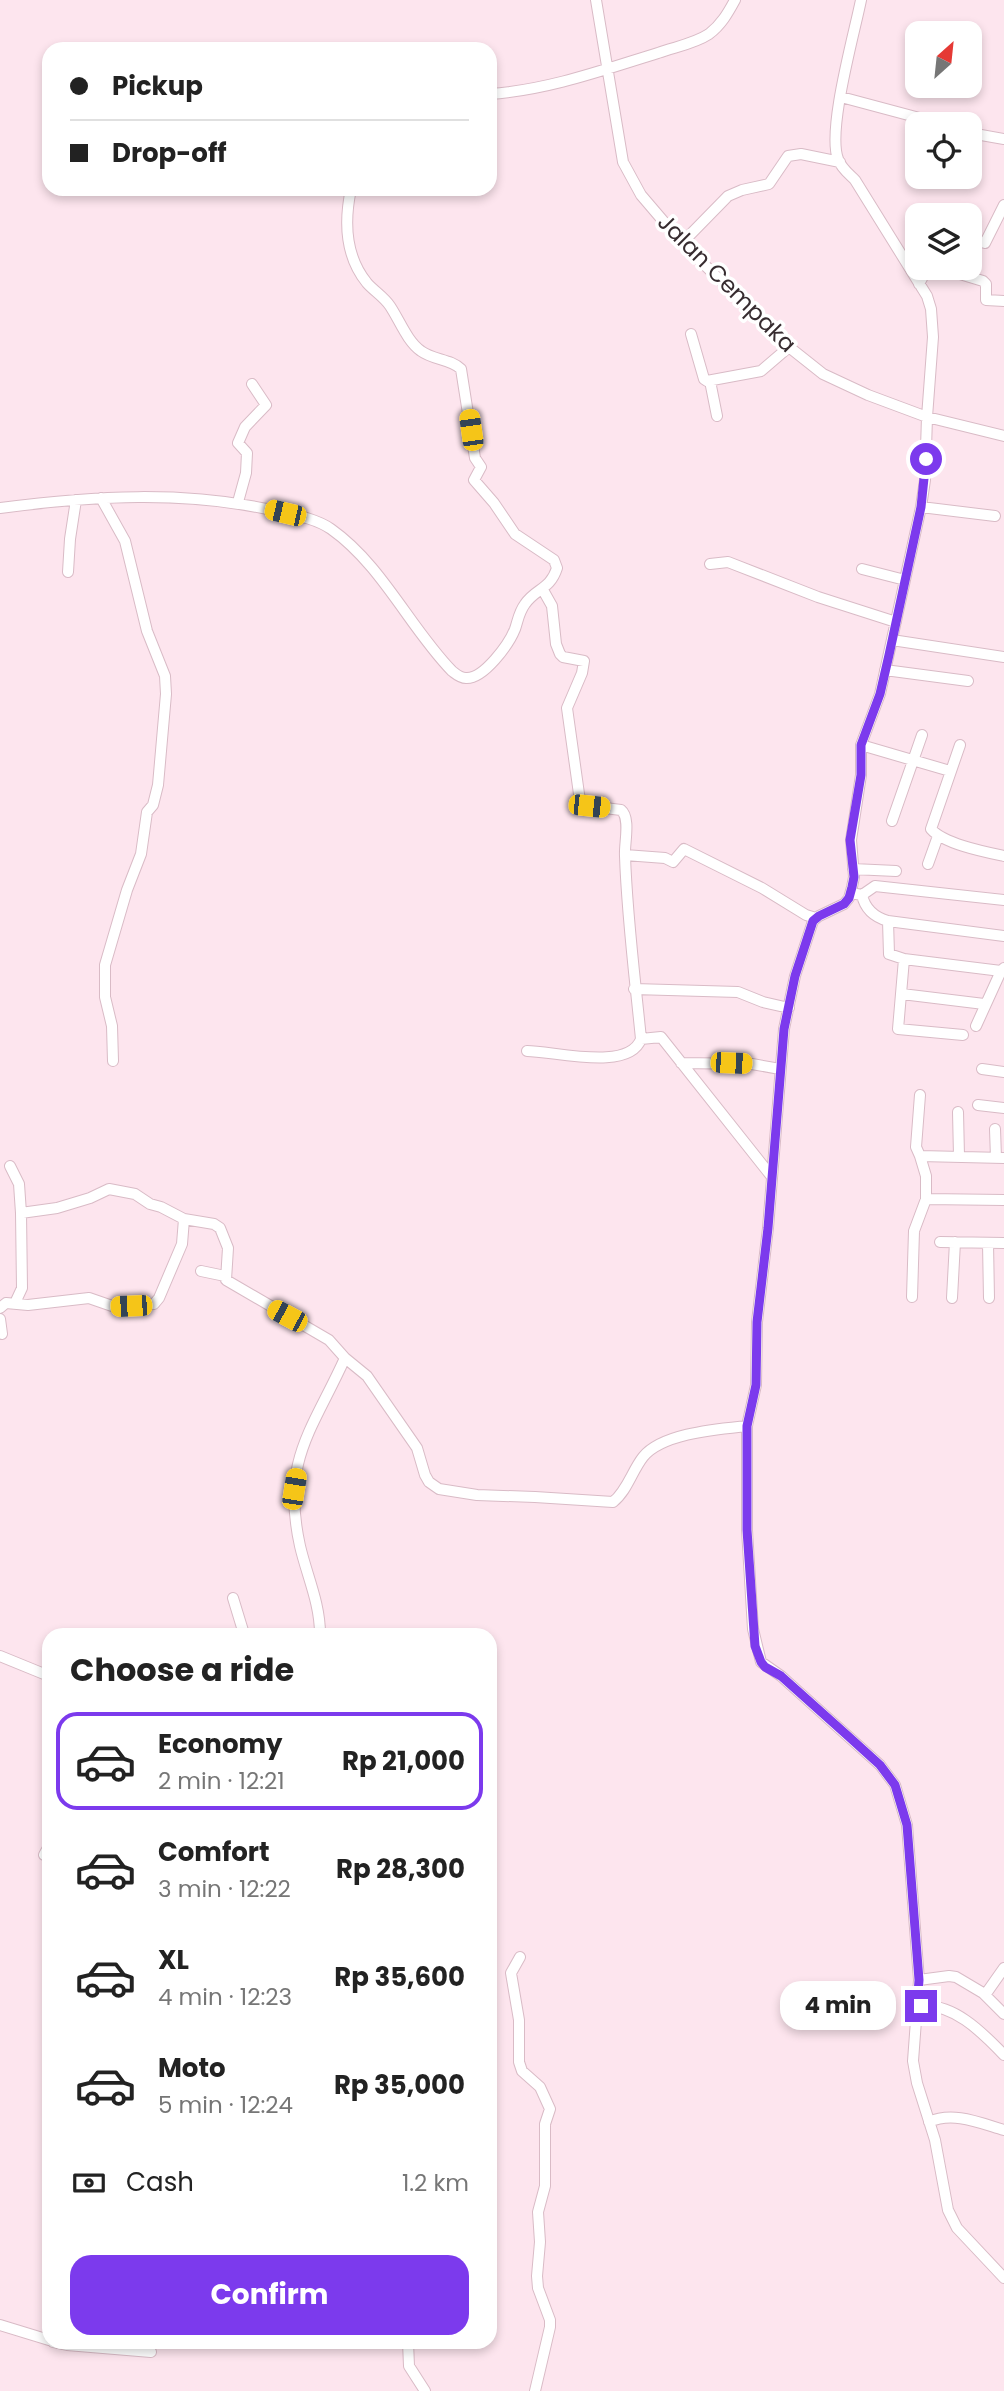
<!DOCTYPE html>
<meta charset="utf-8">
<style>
:root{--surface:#fff;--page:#f6f6f6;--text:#222;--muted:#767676;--line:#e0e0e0;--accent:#7c3aed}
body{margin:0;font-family:Poppins,sans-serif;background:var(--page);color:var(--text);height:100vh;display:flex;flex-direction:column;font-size:26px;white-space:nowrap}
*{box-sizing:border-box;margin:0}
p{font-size:23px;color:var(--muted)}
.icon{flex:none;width:38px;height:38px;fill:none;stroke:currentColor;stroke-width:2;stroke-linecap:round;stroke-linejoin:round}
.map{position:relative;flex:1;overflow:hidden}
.details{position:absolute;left:42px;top:1628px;width:455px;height:721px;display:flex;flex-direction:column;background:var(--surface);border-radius:21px;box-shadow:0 4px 10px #0003}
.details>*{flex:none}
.guide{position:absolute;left:42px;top:42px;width:455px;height:154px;border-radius:21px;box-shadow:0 4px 10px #0003;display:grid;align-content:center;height:154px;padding:0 28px;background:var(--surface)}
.needle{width:46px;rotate:27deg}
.controls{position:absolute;left:905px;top:21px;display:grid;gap:14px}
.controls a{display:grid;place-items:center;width:77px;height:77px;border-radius:14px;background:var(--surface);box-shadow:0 4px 10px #0003;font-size:35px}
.end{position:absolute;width:32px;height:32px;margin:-16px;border:9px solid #7c3aed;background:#fff;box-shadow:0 0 0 4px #fff}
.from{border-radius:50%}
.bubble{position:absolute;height:49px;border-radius:21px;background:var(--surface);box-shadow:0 4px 10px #0003;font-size:23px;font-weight:700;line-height:49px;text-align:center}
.car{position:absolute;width:21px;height:42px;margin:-21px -10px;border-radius:9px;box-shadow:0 0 5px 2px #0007;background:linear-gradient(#f5c518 24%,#345 0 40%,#f5c518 0 76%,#345 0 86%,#f5c518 0)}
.guide b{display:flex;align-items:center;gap:24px;height:66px;font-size:26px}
.guide b+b{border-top:2px solid var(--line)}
.guide i{width:18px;height:18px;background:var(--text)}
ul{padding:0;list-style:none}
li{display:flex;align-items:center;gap:21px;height:98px;margin:0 14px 10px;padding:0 14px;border:4px solid transparent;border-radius:21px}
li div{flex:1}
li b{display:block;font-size:26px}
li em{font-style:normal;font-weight:700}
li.active{border-color:var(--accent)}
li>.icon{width:63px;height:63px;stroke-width:1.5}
h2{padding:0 28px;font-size:32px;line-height:84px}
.pay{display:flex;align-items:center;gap:18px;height:77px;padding:0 28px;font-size:26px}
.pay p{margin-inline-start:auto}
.cta{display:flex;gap:14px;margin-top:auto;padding:14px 28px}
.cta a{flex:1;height:80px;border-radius:21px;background:var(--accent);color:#fff;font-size:28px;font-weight:700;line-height:80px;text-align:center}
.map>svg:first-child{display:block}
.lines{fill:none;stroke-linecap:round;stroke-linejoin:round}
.minor-casing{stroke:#d9bbc6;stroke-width:12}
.minor{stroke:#fff;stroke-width:10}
.route{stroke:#7c3aed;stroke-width:9}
.labels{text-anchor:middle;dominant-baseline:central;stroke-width:7;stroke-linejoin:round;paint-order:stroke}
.street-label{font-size:23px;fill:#372c30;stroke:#fff}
</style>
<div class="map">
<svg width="1004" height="2391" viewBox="0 0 1004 2391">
<rect width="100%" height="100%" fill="#fde5ee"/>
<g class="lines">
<defs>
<path id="minor" d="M596,0L623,162L641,195L682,243L789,347L823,374L868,395L927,417L1004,436
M861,0C854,35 827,130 838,159C841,168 849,174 855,180L927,296L931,309L933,337L927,417L925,480L921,507L880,694L861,745V775L851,840L854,877L852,887L849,898L844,904L819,916L813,921L795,976L784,1029L768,1228L757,1322L756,1385L747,1426V1530L753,1629L761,1662L781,1676L880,1765L895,1785L907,1825L919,1980L913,2061L917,2083L935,2140L948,2210L957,2228L1004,2278
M490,94C548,90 603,70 658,53C674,47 694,44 709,34C721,25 728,13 735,0
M841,97L942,124
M970,133L1004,139
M970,239L985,243L1004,205
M682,243L728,196L742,190L769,184L788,156L801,154L840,162
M940,268L983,281L986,284V300L1004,301
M919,284L926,271L931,268
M691,334L704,379L707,381L761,371L789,347
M710,381L717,416
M101,498L125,541L147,631L165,676L166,694L158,785L153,805L147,812L141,854L127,890L105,965V997L112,1026L113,1061
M238,502L246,473L247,453L238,443L245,427L266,405L252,384
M921,507L995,516
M0,508C92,496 184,490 276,511C294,515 315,518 331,529C382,565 410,628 452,671C456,674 460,678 466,678C484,679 509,644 515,629C518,620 519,612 525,604C536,588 550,590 557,568L554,560L515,534L494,503L474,480L481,467L475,458L461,369C451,359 433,360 421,351C407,341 400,321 390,306C384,297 374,291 367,283C345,256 344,222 351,189
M710,564L728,562L818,597L896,622
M862,569L905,580
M68,572L70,539L76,500
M543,590L552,606L556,644L560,654L563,657L584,661L582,673L567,708L580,801L589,806L621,810C631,818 624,844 625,856C627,917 635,978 641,1039L661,1037L772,1177
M892,640L1004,657
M885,670L968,681
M861,745L950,771
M960,745L931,829C944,844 985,852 1004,856
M892,821L922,735
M625,855L665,858L673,862L684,849L762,888L806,915L816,918
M928,864L938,836
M853,869L896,871
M851,893L862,895L875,886L1004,900
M862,895C865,909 874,917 888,921L1004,936
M888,921L889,954L904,959L1001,971L1004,968
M904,959L898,1029L963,1035
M634,989L738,992L763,1002L789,1008
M902,994L984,1004
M976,1026L1001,971
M527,1051C554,1051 629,1072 641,1039
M681,1063L752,1064L780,1069
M982,1069L1004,1072
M920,1095L916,1147L920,1156L1004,1158
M978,1105L1004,1108
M958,1112L959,1156
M995,1129L996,1158
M10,1166L19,1184L21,1213L22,1288L15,1303
M926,1199L1004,1200
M21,1213L57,1208L90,1198L109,1189L135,1194L150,1204L161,1207L184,1219L214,1224L220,1228L228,1248L226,1280L329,1340L345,1358L367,1376L417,1448L425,1475L429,1482L439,1489L477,1495L535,1497L613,1502C627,1491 632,1471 643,1457C662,1433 719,1429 747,1426
M940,1242L1004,1243
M988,1243L989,1298
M201,1271L225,1276
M912,1297L914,1231L926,1199V1176L920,1156
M952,1298L955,1242
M0,1308L6,1303L28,1305L89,1298L115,1307L154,1304L159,1298L182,1244L184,1219
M0,1319L2,1334
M233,1598L244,1634
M320,1634C320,1603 307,1576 300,1546C281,1460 312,1431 345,1358
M0,1656L49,1676
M44,1855L49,1846
M520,1957L511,1973L519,2020V2062L522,2071L540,2087L550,2109L545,2124V2186L538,2212L540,2242L537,2276L538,2288L550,2320V2327L535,2391
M919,1980L949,1976L956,1977L983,1993L1004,2014
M985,1995L1004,1968
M917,2007C951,2000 983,2033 1004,2055
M929,2122C953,2111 980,2123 1004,2130
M0,2325L49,2340
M53,2342L67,2345L151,2352
M408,2342L409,2366L425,2391"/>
</defs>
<!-- minor casing -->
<use href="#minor" class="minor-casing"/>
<!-- minor -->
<use href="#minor" class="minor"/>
</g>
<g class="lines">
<!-- route -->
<path class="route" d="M921,2006L917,2007L919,1980L907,1825L895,1785L880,1765L848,1736L781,1676L765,1667L761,1662L755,1646L747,1530V1426L756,1385L757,1322L768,1228L784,1029L795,976L813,921L819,916L844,904L849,898L852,887L854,877L850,840L861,775V745L880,694L889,655L921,507L926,459"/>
</g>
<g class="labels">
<!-- street labels -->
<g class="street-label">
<text transform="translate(727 283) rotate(45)">Jalan Cempaka</text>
</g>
</g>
</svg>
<div class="controls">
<a><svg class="needle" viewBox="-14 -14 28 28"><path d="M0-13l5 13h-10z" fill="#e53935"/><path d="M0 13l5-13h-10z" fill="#767676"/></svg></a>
<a><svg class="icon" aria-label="locate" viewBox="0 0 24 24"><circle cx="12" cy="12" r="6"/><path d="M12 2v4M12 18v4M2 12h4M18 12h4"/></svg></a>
<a><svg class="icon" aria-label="layers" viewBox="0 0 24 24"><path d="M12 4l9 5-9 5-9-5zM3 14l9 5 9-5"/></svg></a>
</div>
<i class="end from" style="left:926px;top:459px"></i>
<i class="end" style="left:921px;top:2006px"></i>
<div class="bubble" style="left:780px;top:1981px;width:116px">4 min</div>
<i class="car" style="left:471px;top:430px;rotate:352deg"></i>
<i class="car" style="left:285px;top:513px;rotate:283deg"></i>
<i class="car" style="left:589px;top:806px;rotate:96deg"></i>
<i class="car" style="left:731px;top:1063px;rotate:92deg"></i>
<i class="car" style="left:131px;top:1306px;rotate:268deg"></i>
<i class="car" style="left:287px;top:1316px;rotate:298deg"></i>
<i class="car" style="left:294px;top:1489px;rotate:9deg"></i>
<div class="guide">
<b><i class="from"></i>Pickup</b>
<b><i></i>Drop-off</b>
</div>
<section class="details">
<h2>Choose a ride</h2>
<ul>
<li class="active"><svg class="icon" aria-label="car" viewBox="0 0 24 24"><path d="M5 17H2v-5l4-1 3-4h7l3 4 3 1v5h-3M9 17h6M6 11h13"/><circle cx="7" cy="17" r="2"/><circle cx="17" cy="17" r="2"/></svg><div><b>Economy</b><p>2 min · 12:21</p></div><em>Rp 21,000</em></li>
<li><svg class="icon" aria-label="car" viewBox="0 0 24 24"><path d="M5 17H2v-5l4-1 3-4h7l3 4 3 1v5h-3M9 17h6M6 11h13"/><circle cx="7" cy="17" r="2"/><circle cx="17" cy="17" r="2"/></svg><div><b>Comfort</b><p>3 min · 12:22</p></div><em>Rp 28,300</em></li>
<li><svg class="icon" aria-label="car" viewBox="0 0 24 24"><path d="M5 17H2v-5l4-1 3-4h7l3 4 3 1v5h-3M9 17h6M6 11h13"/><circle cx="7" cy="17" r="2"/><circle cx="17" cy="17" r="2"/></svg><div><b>XL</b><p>4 min · 12:23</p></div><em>Rp 35,600</em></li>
<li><svg class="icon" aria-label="car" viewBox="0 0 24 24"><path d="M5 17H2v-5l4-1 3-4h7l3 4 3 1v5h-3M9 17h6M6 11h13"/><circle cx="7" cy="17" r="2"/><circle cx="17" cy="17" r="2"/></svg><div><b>Moto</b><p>5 min · 12:24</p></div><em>Rp 35,000</em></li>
</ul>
<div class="pay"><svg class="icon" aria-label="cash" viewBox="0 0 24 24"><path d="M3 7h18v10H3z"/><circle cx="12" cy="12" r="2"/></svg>Cash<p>1.2 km</p></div>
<div class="cta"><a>Confirm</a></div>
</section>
</div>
